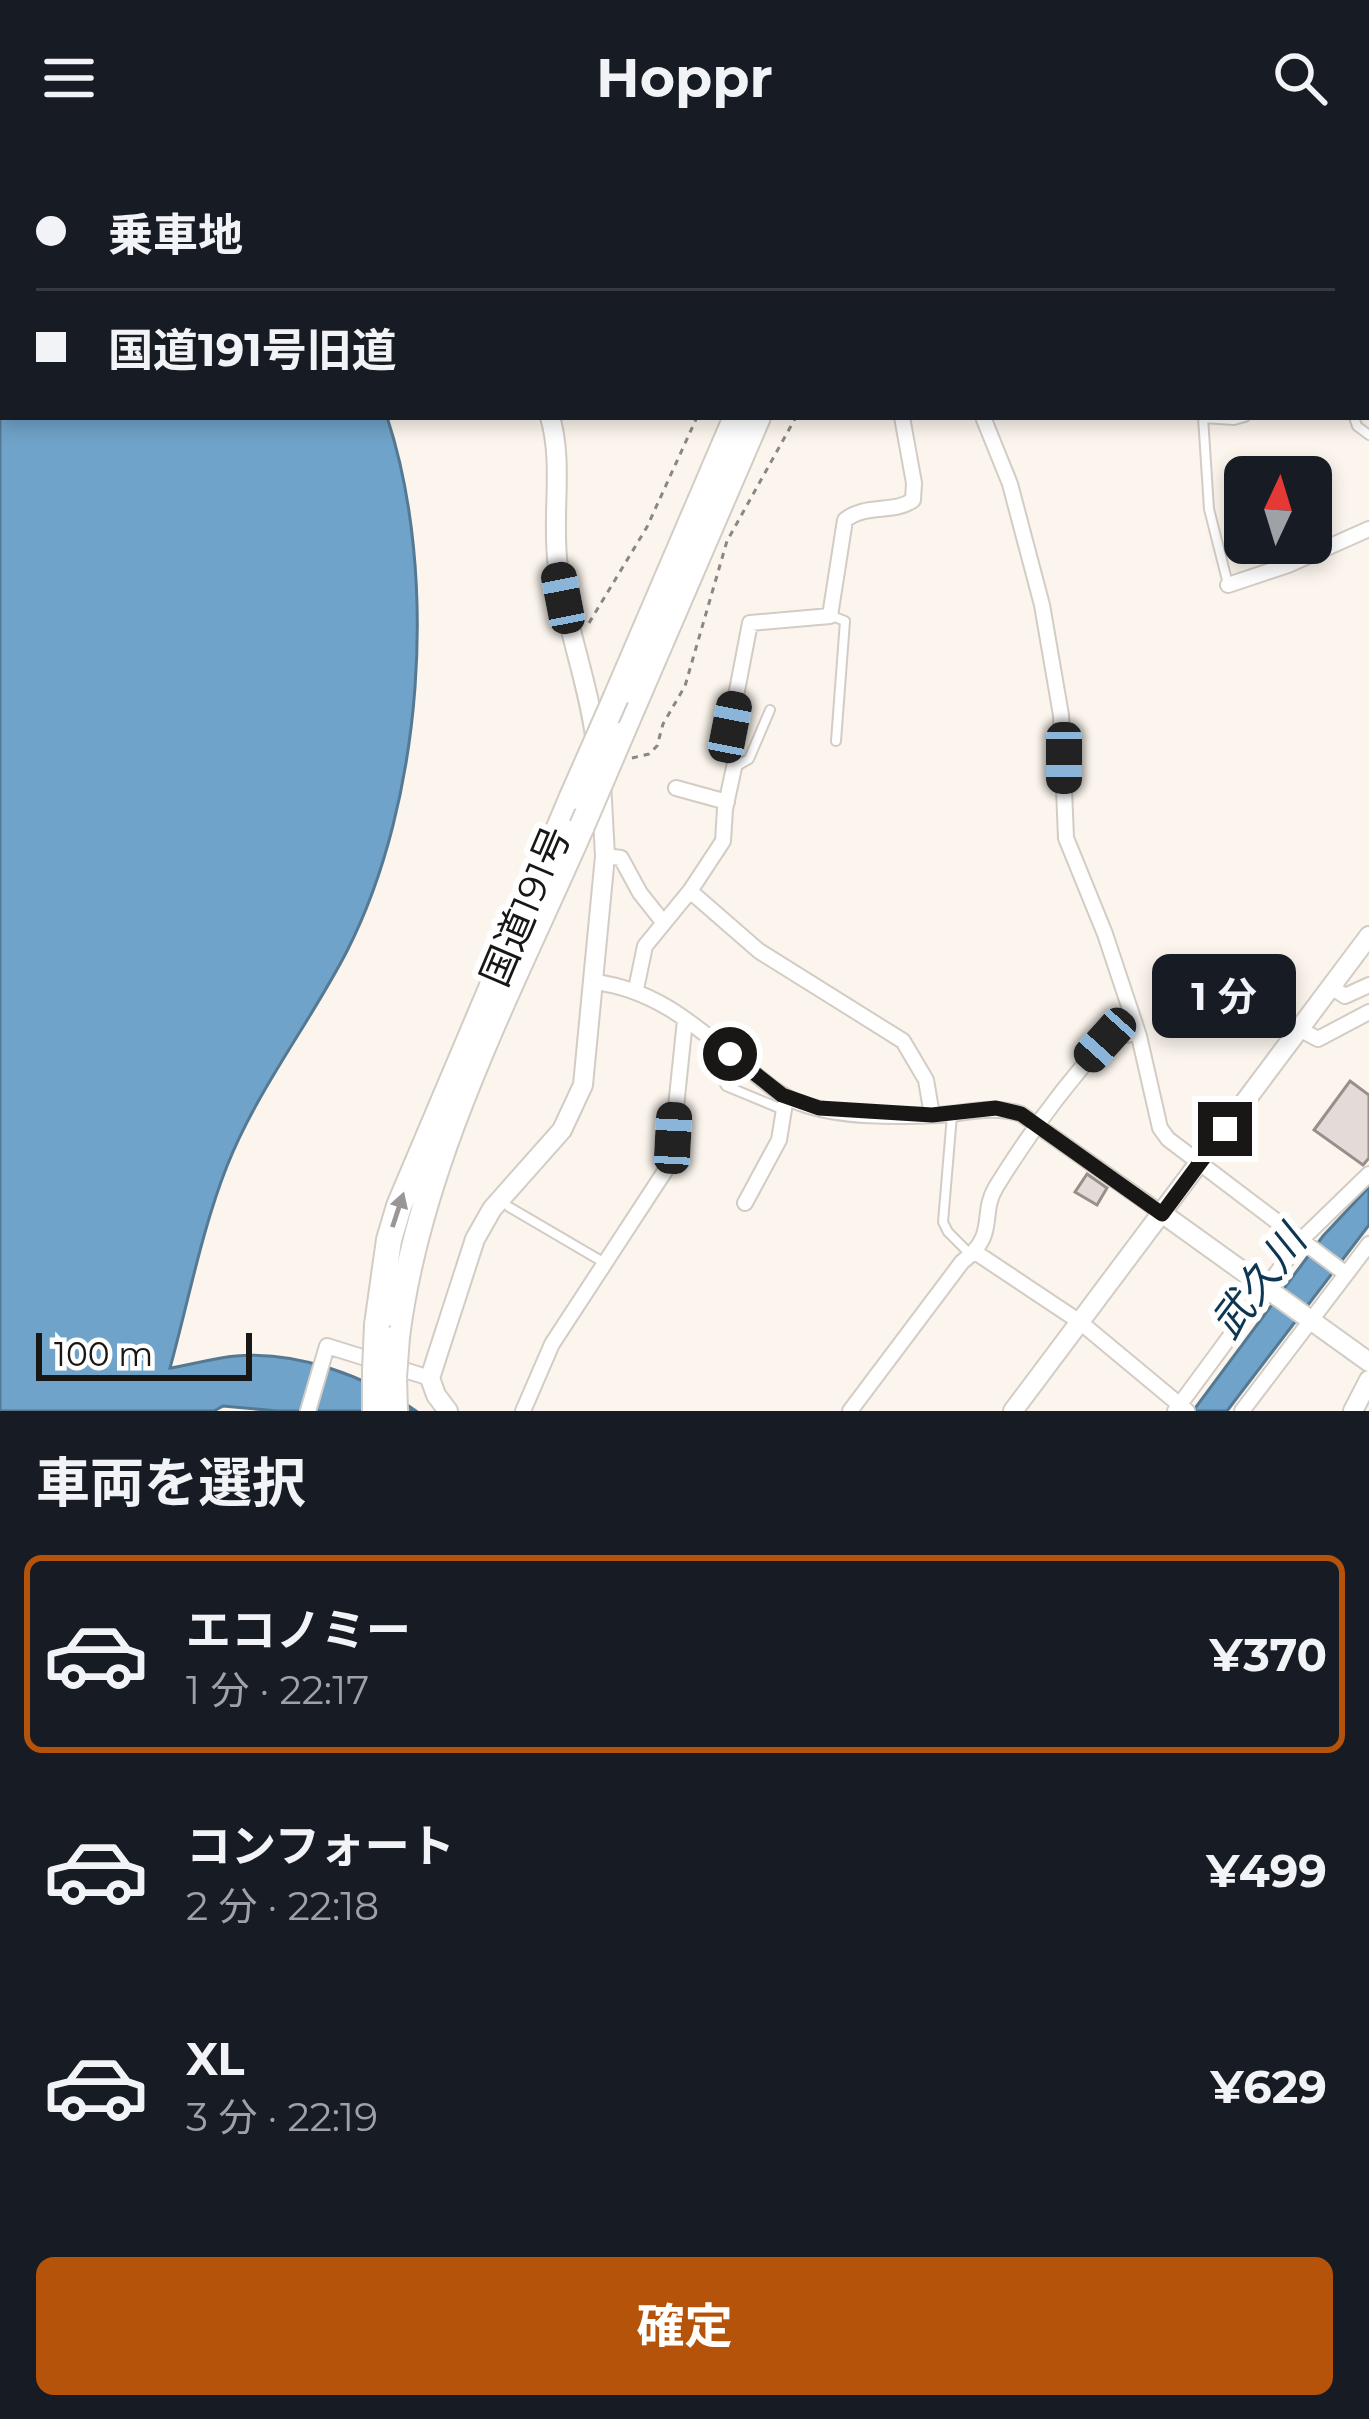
<!DOCTYPE html>
<html lang="ja">
<meta charset="utf-8">
<style>
:root{--surface:#171b24;--page:#20242c;--text:#f1f3f6;--muted:#9ea1a6;--line:#363941;--accent:#b45309}
body{margin:0;font-family:Montserrat,"Noto Sans JP",sans-serif;background:var(--page);color:var(--text);height:100vh;display:flex;flex-direction:column;font-size:45px;white-space:nowrap}
*{box-sizing:border-box;margin:0}
p{font-size:39px;color:var(--muted)}
.icon{flex:none;width:66px;height:66px;fill:none;stroke:currentColor;stroke-width:2;stroke-linecap:round;stroke-linejoin:round}
.map{position:relative;height:1255px;overflow:hidden}
.details{display:flex;flex-direction:column;background:var(--surface);flex:1}
.details>*{flex:none}
.guide{position:absolute;left:0px;top:0px;width:1371px;height:264px;box-shadow:0 6px 18px #0003;display:grid;align-content:center;height:264px;padding:0 36px;background:var(--surface)}
.needle{width:78px;rotate:4deg}
.fabs{position:absolute;left:1224px;top:300px;display:grid;gap:24px}
.fabs a{display:grid;place-items:center;width:108px;height:108px;border-radius:18px;background:var(--surface);box-shadow:0 6px 18px #0003;font-size:60px}
.scale{position:absolute;left:36px;bottom:30px;width:216px;box-sizing:border-box;padding-left:12px;border:6px solid #191715;border-top:0;font-size:33px;line-height:42px;white-space:nowrap;color:#191715;-webkit-text-stroke:9px #fff;paint-order:stroke}
.end{position:absolute;width:54px;height:54px;margin:-27px;border:15px solid #191715;background:#fff;box-shadow:0 0 0 6px #fff}
.from{border-radius:50%}
.bubble{position:absolute;height:84px;border-radius:18px;background:var(--surface);box-shadow:0 6px 18px #0003;font-size:39px;font-weight:700;line-height:84px;text-align:center}
.car{position:absolute;width:36px;height:72px;margin:-36px -18px;border-radius:15px;box-shadow:0 0 9px 3px #0007;background:linear-gradient(#222 24%,#8ab4d8 0 40%,#222 0 76%,#8ab4d8 0 86%,#222 0)}
.guide b{display:flex;align-items:center;gap:42px;height:114px;font-size:45px}
.guide b+b{border-top:3px solid var(--line)}
.guide i{width:30px;height:30px;background:var(--text)}
ul{padding:0;list-style:none}
li{display:flex;align-items:center;gap:36px;height:198px;margin:0 24px 18px;padding:0 12px;border:6px solid transparent;border-radius:18px}
li div{flex:1}
li b{display:block;font-size:45px}
li em{font-style:normal;font-weight:700}
li.active{border-color:var(--accent)}
li>.icon{width:108px;height:108px;stroke-width:1.5}
h2{padding:0 36px;font-size:54px;line-height:144px}
.button{display:flex;gap:24px;margin-top:auto;padding:24px 36px}
.button a{flex:1;height:138px;border-radius:18px;background:var(--accent);color:#fff;font-size:48px;font-weight:700;line-height:138px;text-align:center}
header{display:flex;justify-content:space-between;align-items:center;height:156px;padding:0 36px;background:var(--surface);font-size:54px;font-weight:700}
.map>svg:first-child{display:block}
.water{fill:#70a3c9;stroke:#567993;stroke-width:3}
.building{fill:#e4dad7;stroke:#988f8b;stroke-width:3}
.lines{fill:none;stroke-linecap:round;stroke-linejoin:round}
.service-casing{stroke:#d2ccc5;stroke-width:12}
.minor-casing{stroke:#d2ccc5;stroke-width:18}
.tertiary-casing{stroke:#d2ccc5;stroke-width:22}
.trunk-casing{stroke:#d2ccc5;stroke-width:28}
.path{stroke:#8b8782;stroke-width:3;stroke-dasharray:6 6;stroke-linecap:butt}
.service{stroke:#fff;stroke-width:8}
.minor{stroke:#fff;stroke-width:14}
.tertiary{stroke:#fff;stroke-width:18}
.trunk{stroke:#fff;stroke-width:24}
.trunk-bridge-casing{stroke:#d2ccc5;stroke-width:28;stroke-linecap:butt}
.trunk-bridge{stroke:#fff;stroke-width:24}
.oneway{fill:#989796}
.route{stroke:#191715;stroke-width:15}
.labels{text-anchor:middle;dominant-baseline:central;stroke-width:12;stroke-linejoin:round;paint-order:stroke}
.street-label{font-size:39px;fill:#191715;stroke:#fff}
.water-label{font-size:42px;font-style:italic;fill:#0c3651;stroke:#fff}
</style>
<header><svg class="icon" aria-label="menu" viewBox="0 0 24 24"><path d="M4 6h16M4 12h16M4 18h16"/></svg>Hoppr<svg class="icon" aria-label="search" viewBox="0 0 24 24"><circle cx="10" cy="10" r="6"/><path d="M15 15l6 6"/></svg></header>
<div class="map">
<svg width="1369" height="1255" viewBox="0 0 1369 1255">
<rect width="100%" height="100%" fill="#fbf5ed"/>
<!-- water -->
<path class="water" d="M0,0L283,3H3V261H387C439,419 423,646 347,795C310,867 257,934 227,1010C202,1073 188,1147 170,1212C191,1209 213,1202 236,1200C298,1195 366,1220 416,1255H277L223,1250L214,1255H0Z
M1369,1031V1069L1227,1255H1193L1323,1080Z"/>
<!-- building -->
<path class="building" d="M1350,925L1369,939V1002L1363,1009L1314,974Z
M1087,1018L1107,1032L1097,1049L1075,1036Z"/>
<g class="lines">
<defs>
<path id="service" d="M578,0L629,3
M1203,261L1209,353L1228,428
M1354,261L1357,270L1369,279
M1203,262L1234,264L1245,261
M832,460L845,465L836,585
M735,611L749,603L770,554
M1105,885L1138,880
M729,899L718,913L726,930L784,954
M952,959L943,1066L948,1076L971,1099
M509,1051L603,1106"/>
<path id="minor" d="M1177,0L1179,3
M529,3L530,0
M682,3V0
M945,3V0
M1298,3L1302,0
M1368,42H1369
M1368,128H1369
M983,261L1010,328L1042,449L1061,559L1066,682L1105,778L1139,880L1160,972L1168,983L1346,1118
M1228,429L1288,409L1369,373
M676,632L727,646
M605,700L621,702L640,737L663,766
M690,735L759,795L903,885L926,924L932,959
M595,826C658,834 698,872 746,911C763,924 779,940 800,947C841,962 896,961 939,959C968,957 992,949 1021,958L1163,1058
M1331,831L1345,840L1369,829
M636,833L645,790L690,735L723,685L725,653L735,607L730,571L750,467L830,460L845,364C866,347 894,358 913,344L914,327L902,261
M1299,873L1318,883L1369,856
M745,1047L779,984L786,941
M975,1096L1080,1166L1187,1255
M308,1255L327,1190L430,1222
M523,1255L552,1188L665,1015L671,999L685,864
M850,1255L962,1106C999,1078 979,1059 996,1031C1028,979 1064,930 1105,885
M1175,1255L1301,1084L1369,1018
M1242,1255L1369,1088"/>
<path id="tertiary" d="M485,3L486,0
M550,261C564,308 551,362 558,411C566,471 589,528 596,587
M1163,1058L1369,1206
M448,1255L436,1239L430,1222L475,1083L492,1053L562,974L583,929L605,700L601,626
M1013,1255L1369,780
M1353,1255L1369,1224"/>
<path id="trunk" d="M823,3L824,0
M847,3L848,0
M887,3L888,0
M616,541L736,261
M621,579L758,261
M377,1169L389,1084L399,1050L572,641
M397,1181C419,1004 511,833 582,670
M394,1221L395,1255
M375,1255V1214"/>
</defs>
<!-- service casing -->
<use href="#service" class="service-casing"/>
<!-- minor casing -->
<use href="#minor" class="minor-casing"/>
<!-- tertiary casing -->
<use href="#tertiary" class="tertiary-casing"/>
<!-- trunk casing -->
<use href="#trunk" class="trunk-casing"/>
<!-- path -->
<path class="path" d="M789,3L790,0
M915,3L916,0
M589,467L647,371L697,261
M632,602L649,598L657,590L663,568L685,530L727,385L796,261"/>
<!-- service -->
<use href="#service" class="service"/>
<!-- minor -->
<use href="#minor" class="minor"/>
<!-- tertiary -->
<use href="#tertiary" class="tertiary"/>
<!-- trunk -->
<use href="#trunk" class="trunk"/>
<defs>
<path id="trunk-bridge" d="M572,641L616,541
M582,670L621,579
M375,1214L377,1169
M394,1221L397,1181"/>
</defs>
<!-- trunk-bridge casing -->
<use href="#trunk-bridge" class="trunk-bridge-casing"/>
<!-- trunk-bridge -->
<use href="#trunk-bridge" class="trunk-bridge"/>
</g>
<!-- one-way arrows -->
<defs><path id="oneway-solid" d="M-6-.8H1V-3.2L6.5 0L1 3.2V.8H-6Z" transform="scale(3)"/></defs>
<use class="oneway" href="#oneway-solid" transform="translate(398 1054) rotate(-72)"/>
<g class="lines">
<!-- route -->
<path class="route" d="M730,898L782,939L819,952L932,959L996,952L1021,958L1162,1058L1225,973"/>
</g>
<g class="labels">
<!-- street labels -->
<g class="street-label">
<text transform="translate(525 750) rotate(-67)">国道191号</text>
</g>
<!-- water labels -->
<g class="water-label">
<text transform="translate(1258 1126) rotate(-53)">武久川</text>
</g>
</g>
</svg>
<div class="fabs">
<a><svg class="needle" viewBox="-14 -14 28 28"><path d="M0-13l5 13h-10z" fill="#e53935"/><path d="M0 13l5-13h-10z" fill="#9ea1a6"/></svg></a>
</div>
<div class="scale">100 m</div>
<i class="end from" style="left:730px;top:898px"></i>
<i class="end" style="left:1225px;top:973px"></i>
<div class="bubble" style="left:1152px;top:798px;width:144px">1 分</div>
<i class="car" style="left:563px;top:442px;rotate:349deg"></i>
<i class="car" style="left:730px;top:571px;rotate:11deg"></i>
<i class="car" style="left:1064px;top:602px;rotate:180deg"></i>
<i class="car" style="left:1105px;top:884px;rotate:222deg"></i>
<i class="car" style="left:673px;top:982px;rotate:3deg"></i>
<div class="guide">
<b><i class="from"></i>乗車地</b>
<b><i></i>国道191号旧道</b>
</div>
</div>
<section class="details">
<h2>車両を選択</h2>
<ul>
<li class="active"><svg class="icon" aria-label="car" viewBox="0 0 24 24"><path d="M5 17H2v-5l4-1 3-4h7l3 4 3 1v5h-3M9 17h6M6 11h13"/><circle cx="7" cy="17" r="2"/><circle cx="17" cy="17" r="2"/></svg><div><b>エコノミー</b><p>1 分 · 22:17</p></div><em>¥370</em></li>
<li><svg class="icon" aria-label="car" viewBox="0 0 24 24"><path d="M5 17H2v-5l4-1 3-4h7l3 4 3 1v5h-3M9 17h6M6 11h13"/><circle cx="7" cy="17" r="2"/><circle cx="17" cy="17" r="2"/></svg><div><b>コンフォート</b><p>2 分 · 22:18</p></div><em>¥499</em></li>
<li><svg class="icon" aria-label="car" viewBox="0 0 24 24"><path d="M5 17H2v-5l4-1 3-4h7l3 4 3 1v5h-3M9 17h6M6 11h13"/><circle cx="7" cy="17" r="2"/><circle cx="17" cy="17" r="2"/></svg><div><b>XL</b><p>3 分 · 22:19</p></div><em>¥629</em></li>
</ul>
<div class="button"><a>確定</a></div>
</section>
